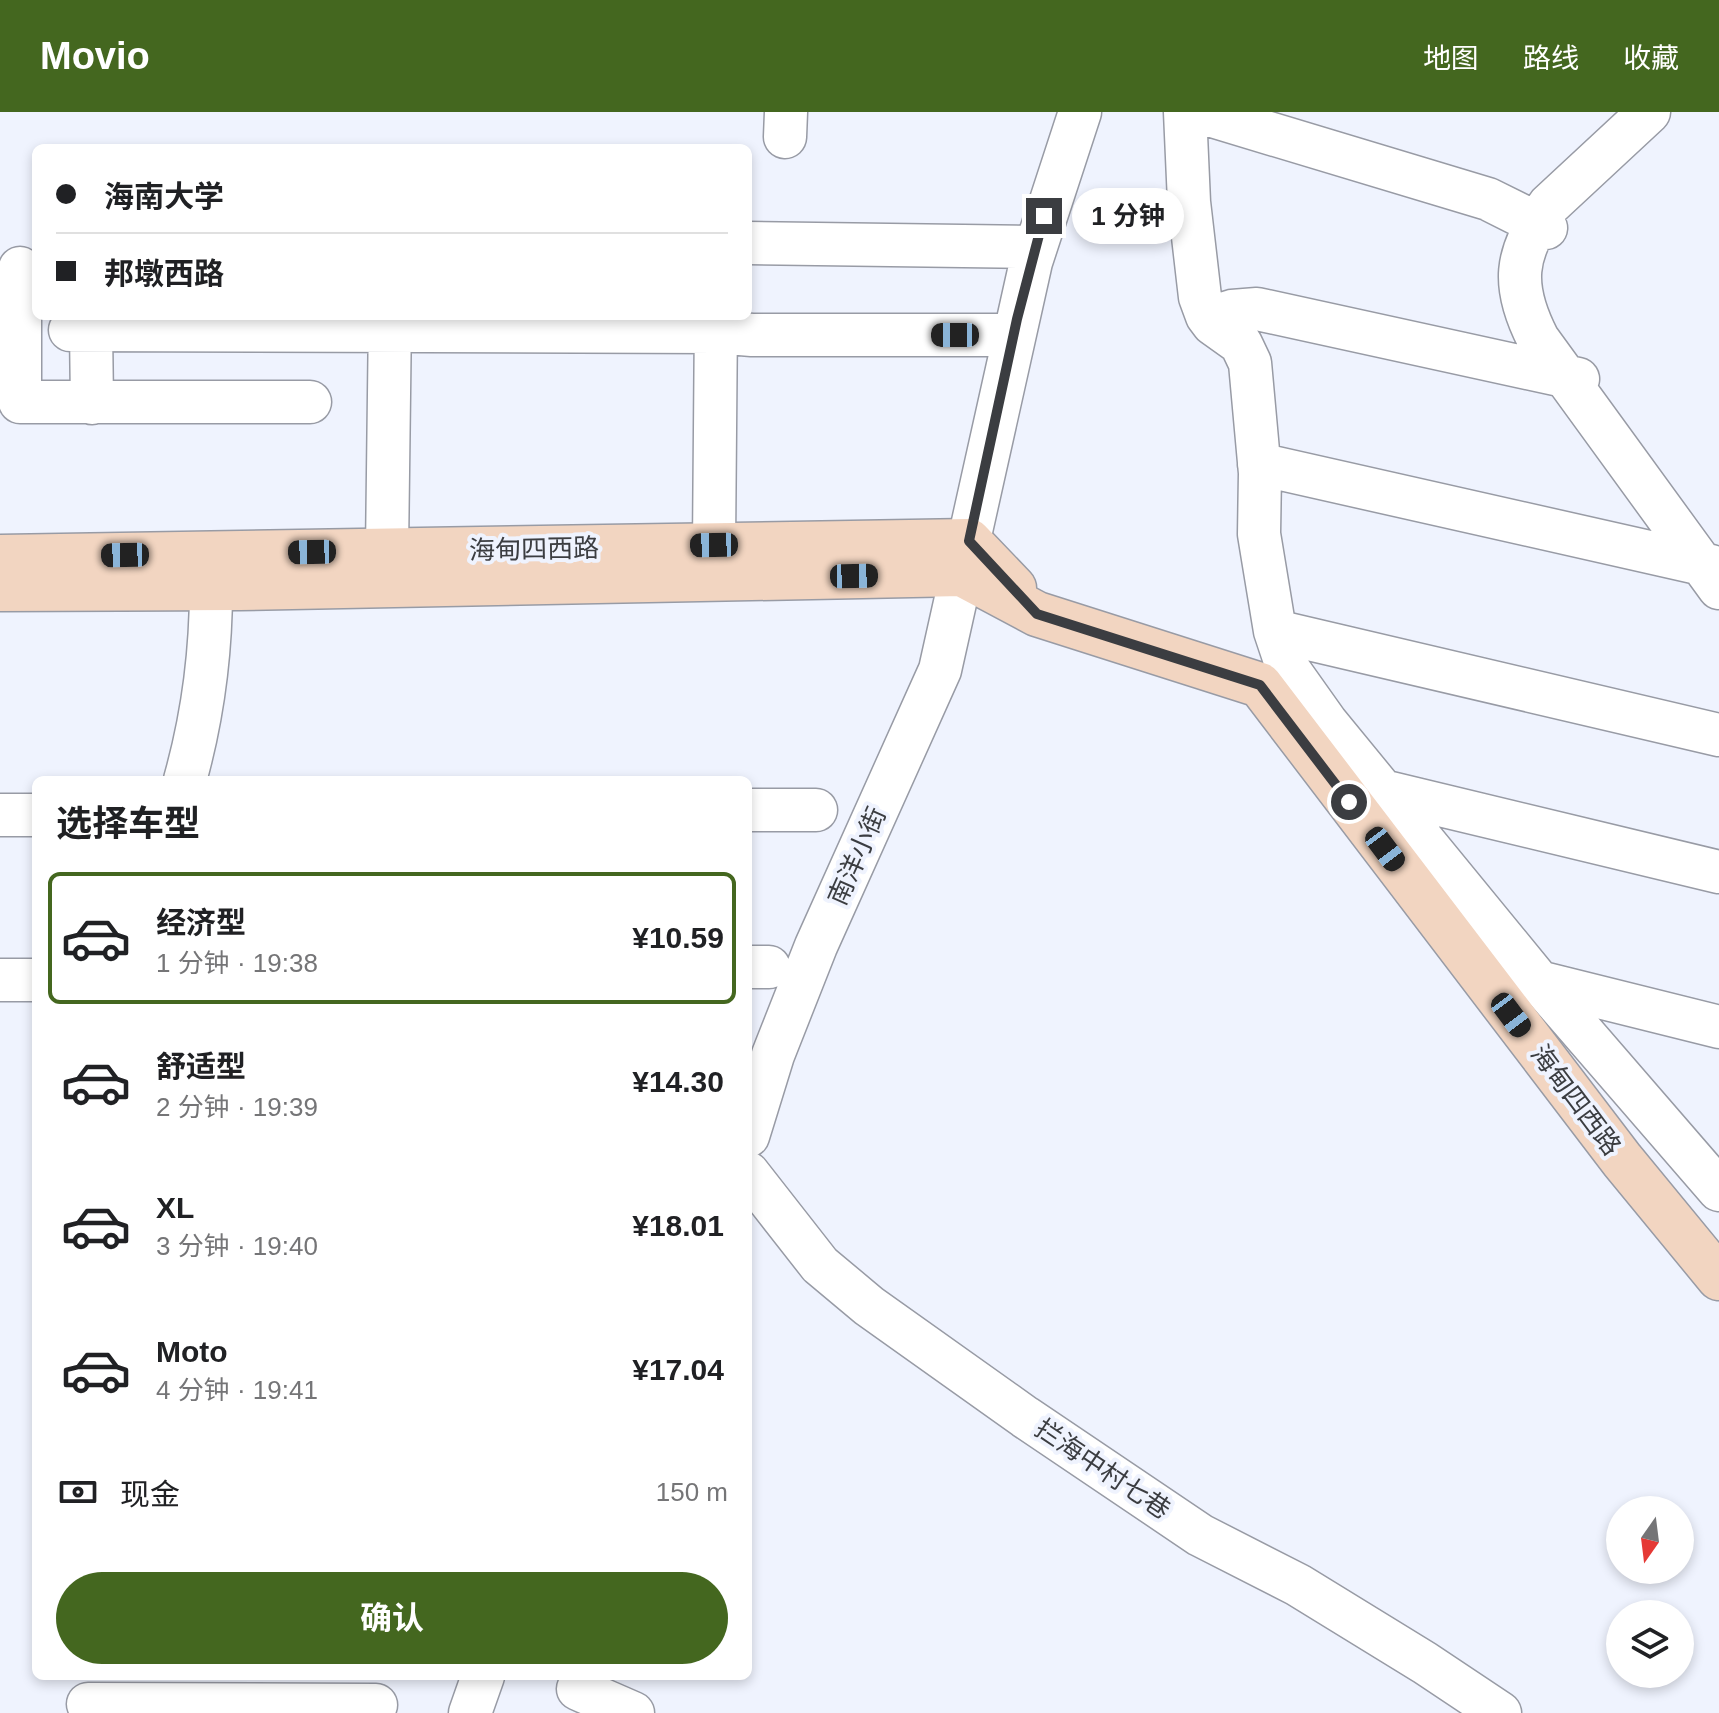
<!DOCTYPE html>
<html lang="zh">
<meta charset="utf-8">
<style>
:root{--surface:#fff;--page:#f6f6f6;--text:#202124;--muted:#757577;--line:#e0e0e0;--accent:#44671f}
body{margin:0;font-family:Helvetica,"Noto Sans SC",sans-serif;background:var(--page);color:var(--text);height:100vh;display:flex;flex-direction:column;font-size:30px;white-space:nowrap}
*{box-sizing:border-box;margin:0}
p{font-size:26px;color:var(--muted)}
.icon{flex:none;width:44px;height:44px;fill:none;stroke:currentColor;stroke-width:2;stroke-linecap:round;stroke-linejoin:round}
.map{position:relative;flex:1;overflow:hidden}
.drawer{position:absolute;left:32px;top:664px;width:720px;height:904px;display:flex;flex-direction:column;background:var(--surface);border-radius:12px;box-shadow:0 4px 12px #0003}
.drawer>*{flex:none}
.top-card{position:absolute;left:32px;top:32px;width:720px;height:176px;border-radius:12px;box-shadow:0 4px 12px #0003;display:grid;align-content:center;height:176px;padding:0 24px;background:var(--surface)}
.needle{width:52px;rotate:194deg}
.buttons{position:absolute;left:1606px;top:1384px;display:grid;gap:16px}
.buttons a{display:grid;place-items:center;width:88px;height:88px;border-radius:50%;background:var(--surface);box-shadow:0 4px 12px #0003;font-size:40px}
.end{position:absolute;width:36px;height:36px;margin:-18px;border:10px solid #3b3d41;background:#fff;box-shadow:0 0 0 4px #fff}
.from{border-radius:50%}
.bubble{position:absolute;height:56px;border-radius:28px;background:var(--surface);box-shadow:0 4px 12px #0003;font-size:26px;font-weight:700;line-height:56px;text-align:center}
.car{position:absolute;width:24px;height:48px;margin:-24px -12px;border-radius:10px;box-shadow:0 0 6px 2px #0007;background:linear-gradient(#222 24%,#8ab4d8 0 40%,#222 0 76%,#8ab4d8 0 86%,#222 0)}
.top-card b{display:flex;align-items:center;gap:28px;height:76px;font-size:30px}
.top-card b+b{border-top:2px solid var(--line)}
.top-card i{width:20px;height:20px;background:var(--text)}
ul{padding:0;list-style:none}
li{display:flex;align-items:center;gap:24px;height:132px;margin:0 16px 12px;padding:0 8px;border:4px solid transparent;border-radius:12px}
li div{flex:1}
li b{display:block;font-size:30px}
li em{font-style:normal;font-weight:700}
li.current{border-color:var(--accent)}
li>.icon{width:72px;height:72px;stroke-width:1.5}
h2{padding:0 24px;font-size:36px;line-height:96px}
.pay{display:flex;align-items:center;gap:20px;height:88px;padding:0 24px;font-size:30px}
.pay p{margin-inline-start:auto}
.cta{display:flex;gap:16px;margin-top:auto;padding:16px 24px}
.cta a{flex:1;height:92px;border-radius:48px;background:var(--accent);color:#fff;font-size:32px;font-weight:700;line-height:92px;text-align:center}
header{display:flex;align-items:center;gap:48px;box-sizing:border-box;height:112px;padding:0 40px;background:var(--accent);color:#fff}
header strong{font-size:38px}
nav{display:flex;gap:44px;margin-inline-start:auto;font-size:28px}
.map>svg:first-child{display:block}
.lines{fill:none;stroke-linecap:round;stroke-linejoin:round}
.street-casing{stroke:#989ba5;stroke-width:45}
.secondary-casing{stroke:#989ba5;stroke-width:47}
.street{stroke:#fff;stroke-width:42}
.secondary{stroke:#f2d5c1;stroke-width:44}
.route{stroke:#3b3d41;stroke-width:10}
.labels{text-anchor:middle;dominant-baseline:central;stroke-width:8;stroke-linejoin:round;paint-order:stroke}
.street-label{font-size:26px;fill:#3b3d41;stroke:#eff3fe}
</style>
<header>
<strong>Movio</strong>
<nav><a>地图</a><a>路线</a><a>收藏</a></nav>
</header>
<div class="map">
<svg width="1719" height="1601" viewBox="0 0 1719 1601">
<rect width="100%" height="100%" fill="#eff3fe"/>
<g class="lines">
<defs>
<path id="street" d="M1185,0L1189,90L1200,185L1207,204L1213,212L1241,232L1250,251L1260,361L1259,422L1275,519L1287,555L1326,610L1539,870L1719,1078
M1199,0L1488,87L1546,116
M1649,0L1549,93C1514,142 1511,174 1538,227L1719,476
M785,25L786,0
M748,131L1035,135
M20,156V290H310
M1209,206L1232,199L1257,197L1578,267
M70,218L716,220L752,223H1014
M91,218L92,291
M1259,352L1711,454
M714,433L716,204
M387,439L390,204
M1275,519L1719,623
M185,668C203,604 211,543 211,476
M1382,679L1719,760
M748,698H816
M0,703H36
M748,855H769
M0,868H36
M1539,870L1719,915
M748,1024L773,943L816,834L940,558L1031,150L1080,0
M748,1061L820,1153L869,1194L1025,1305L1200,1423L1298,1473L1425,1551L1500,1601
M578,1577L633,1601
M88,1592L376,1593
M470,1601L483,1564"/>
<path id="secondary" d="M0,445L969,429L1014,476
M0,477L240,476L962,462L1037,502L1260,573L1622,1048L1719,1166"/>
</defs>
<!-- street casing -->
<use href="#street" class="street-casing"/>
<!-- secondary casing -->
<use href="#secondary" class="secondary-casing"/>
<!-- street -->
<use href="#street" class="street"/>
<!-- secondary -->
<use href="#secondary" class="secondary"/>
</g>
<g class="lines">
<!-- route -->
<path class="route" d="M1044,104L1017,207L969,429L1037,502L1260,573L1349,690"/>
</g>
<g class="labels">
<!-- street labels -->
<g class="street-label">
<text transform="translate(534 437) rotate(-1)">海甸四西路</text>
<text transform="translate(857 744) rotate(-66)">南洋小街</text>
<text transform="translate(1576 988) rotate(53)">海甸四西路</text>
<text transform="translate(1103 1357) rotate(34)">拦海中村七巷</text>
</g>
</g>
</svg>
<div class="buttons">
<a><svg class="needle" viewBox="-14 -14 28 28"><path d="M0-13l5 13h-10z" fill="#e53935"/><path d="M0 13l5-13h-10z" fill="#757577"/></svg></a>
<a><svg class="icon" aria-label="layers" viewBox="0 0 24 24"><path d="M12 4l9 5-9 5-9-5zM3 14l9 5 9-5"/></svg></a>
</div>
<i class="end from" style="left:1349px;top:690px"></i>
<i class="end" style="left:1044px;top:104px"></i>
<div class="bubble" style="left:1072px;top:76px;width:112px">1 分钟</div>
<i class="car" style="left:955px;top:223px;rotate:270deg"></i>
<i class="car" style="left:714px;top:433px;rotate:269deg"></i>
<i class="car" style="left:312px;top:440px;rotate:269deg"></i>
<i class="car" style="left:125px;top:443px;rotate:269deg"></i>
<i class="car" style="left:854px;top:464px;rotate:89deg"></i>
<i class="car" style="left:1385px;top:737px;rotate:143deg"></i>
<i class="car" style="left:1511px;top:903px;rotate:143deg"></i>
<div class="top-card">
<b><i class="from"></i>海南大学</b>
<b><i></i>邦墩西路</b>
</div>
<section class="drawer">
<h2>选择车型</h2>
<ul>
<li class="current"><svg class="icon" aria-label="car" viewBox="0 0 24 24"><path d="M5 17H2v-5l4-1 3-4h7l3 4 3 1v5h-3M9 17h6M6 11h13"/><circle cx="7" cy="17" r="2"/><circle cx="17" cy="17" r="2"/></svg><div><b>经济型</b><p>1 分钟 · 19:38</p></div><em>¥10.59</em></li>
<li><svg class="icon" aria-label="car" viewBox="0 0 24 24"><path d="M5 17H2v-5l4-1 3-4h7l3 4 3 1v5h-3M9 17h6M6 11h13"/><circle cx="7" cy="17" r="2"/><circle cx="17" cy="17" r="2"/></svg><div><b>舒适型</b><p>2 分钟 · 19:39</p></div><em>¥14.30</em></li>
<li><svg class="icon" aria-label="car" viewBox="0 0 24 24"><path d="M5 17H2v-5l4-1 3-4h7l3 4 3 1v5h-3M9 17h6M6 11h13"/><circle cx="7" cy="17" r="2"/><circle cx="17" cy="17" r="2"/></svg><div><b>XL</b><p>3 分钟 · 19:40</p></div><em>¥18.01</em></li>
<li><svg class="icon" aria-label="car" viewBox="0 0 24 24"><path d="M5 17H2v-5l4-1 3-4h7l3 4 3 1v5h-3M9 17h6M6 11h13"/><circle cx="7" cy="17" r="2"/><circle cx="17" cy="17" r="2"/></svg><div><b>Moto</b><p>4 分钟 · 19:41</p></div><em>¥17.04</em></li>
</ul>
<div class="pay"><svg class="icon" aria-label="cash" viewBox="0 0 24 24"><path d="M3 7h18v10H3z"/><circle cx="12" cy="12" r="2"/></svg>现金<p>150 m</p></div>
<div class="cta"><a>确认</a></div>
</section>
</div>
